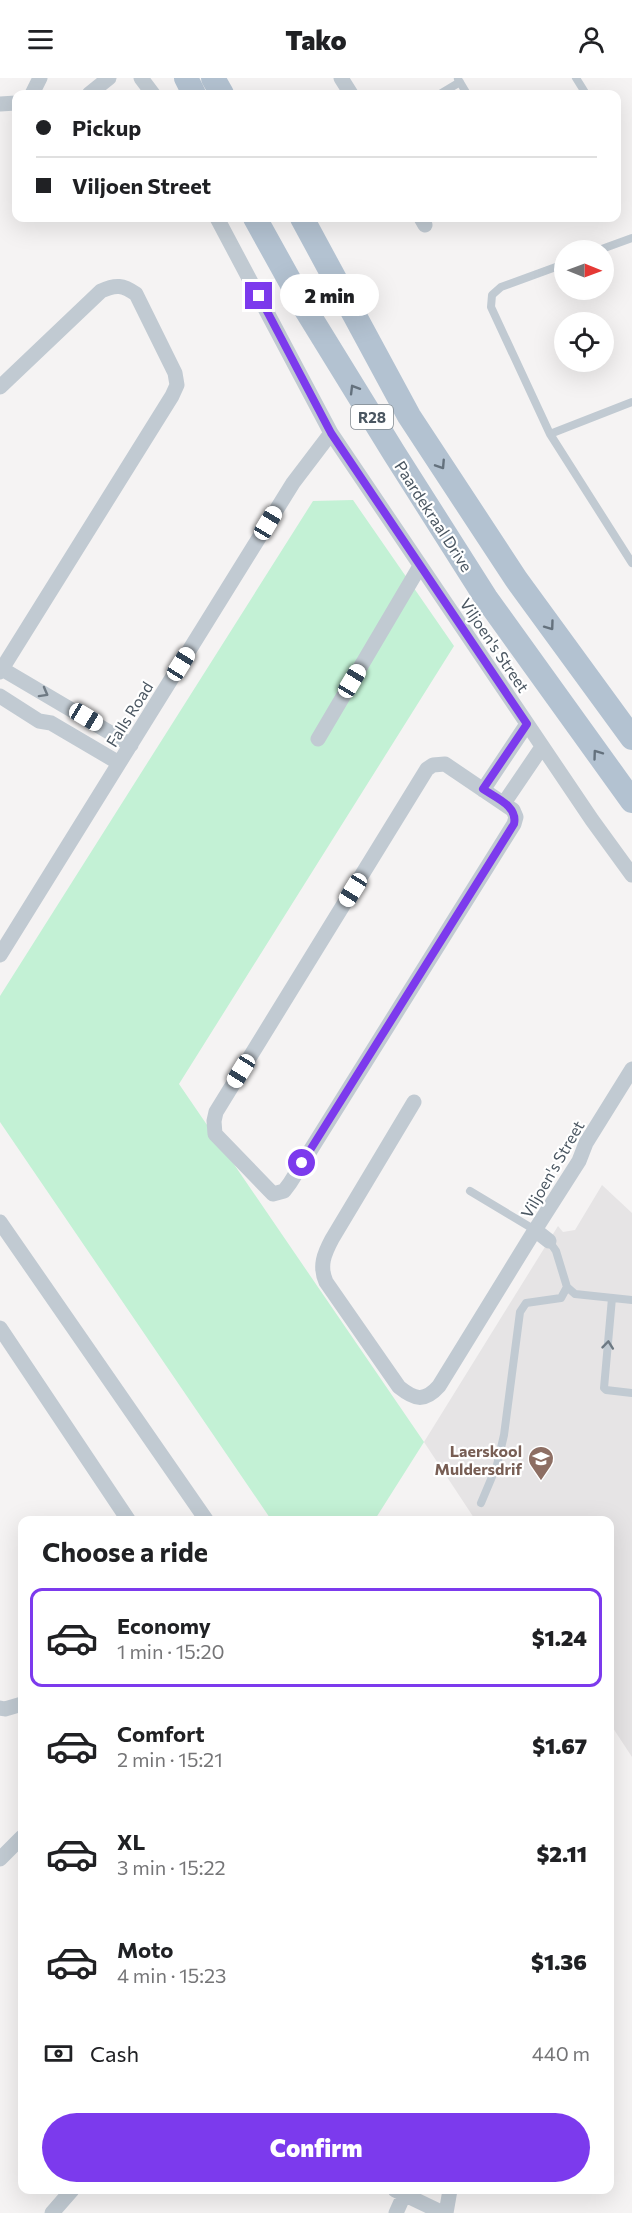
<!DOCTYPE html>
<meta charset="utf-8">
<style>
:root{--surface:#fff;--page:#f6f6f6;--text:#202124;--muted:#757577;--line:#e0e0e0;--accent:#7c3aed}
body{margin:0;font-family:Commissioner,sans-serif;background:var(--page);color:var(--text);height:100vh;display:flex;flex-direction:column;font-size:22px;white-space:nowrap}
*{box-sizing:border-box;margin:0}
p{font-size:20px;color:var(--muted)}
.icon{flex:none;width:33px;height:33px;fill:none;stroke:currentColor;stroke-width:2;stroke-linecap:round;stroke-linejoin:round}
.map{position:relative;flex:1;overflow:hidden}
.details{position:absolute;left:18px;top:1438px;width:596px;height:678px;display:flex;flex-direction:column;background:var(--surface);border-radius:12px;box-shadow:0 6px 24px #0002}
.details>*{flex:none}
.banner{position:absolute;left:12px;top:12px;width:609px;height:132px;border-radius:12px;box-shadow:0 6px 24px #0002;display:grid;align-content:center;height:132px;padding:0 24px;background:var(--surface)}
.needle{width:39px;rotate:91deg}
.controls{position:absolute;left:554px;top:162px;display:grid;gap:12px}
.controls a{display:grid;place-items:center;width:60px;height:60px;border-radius:50%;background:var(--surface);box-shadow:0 6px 24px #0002;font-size:30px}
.end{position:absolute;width:27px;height:27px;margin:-14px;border:8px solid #7c3aed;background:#fff;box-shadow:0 0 0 3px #fff}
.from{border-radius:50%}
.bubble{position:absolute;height:42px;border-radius:21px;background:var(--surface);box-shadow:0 6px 24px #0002;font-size:20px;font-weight:800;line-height:42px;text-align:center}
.car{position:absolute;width:18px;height:36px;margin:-18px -9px;border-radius:8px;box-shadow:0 0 4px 2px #0007;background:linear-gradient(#fff 24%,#345 0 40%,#fff 0 76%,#345 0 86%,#fff 0)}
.banner b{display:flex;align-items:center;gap:21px;height:57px;font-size:22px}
.banner b+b{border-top:2px solid var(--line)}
.banner i{width:15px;height:15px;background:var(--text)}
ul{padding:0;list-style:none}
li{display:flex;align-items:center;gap:18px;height:99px;margin:0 12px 9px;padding:0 12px;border:3px solid transparent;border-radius:12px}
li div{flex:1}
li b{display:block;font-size:22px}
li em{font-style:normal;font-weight:800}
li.active{border-color:var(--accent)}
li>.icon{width:54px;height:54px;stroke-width:1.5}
h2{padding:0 24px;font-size:27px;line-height:72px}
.pay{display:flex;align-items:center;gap:15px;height:66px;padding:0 24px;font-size:22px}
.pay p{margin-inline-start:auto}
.action{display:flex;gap:12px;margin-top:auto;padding:12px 24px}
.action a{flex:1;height:69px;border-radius:36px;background:var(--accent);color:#fff;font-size:24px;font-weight:800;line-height:69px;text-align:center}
header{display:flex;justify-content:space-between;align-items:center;height:78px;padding:0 24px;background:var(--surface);font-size:27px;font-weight:800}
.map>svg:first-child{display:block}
.education{fill:#e6e4e5}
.green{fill:#c3f1d5}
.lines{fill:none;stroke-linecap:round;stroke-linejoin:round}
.lane{stroke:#c1cad2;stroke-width:8}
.street{stroke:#c1cad2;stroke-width:15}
.primary{stroke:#b3c2d1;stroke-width:24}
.oneway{stroke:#64717d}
.oneway2{stroke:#6e7983}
.route{stroke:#7c3aed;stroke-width:8}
.labels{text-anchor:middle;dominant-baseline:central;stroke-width:4.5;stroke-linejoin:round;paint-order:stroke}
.shield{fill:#fff;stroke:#808990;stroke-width:1.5}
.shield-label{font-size:15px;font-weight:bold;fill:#4a5661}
.street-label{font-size:16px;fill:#4a5661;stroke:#fff}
.education-label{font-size:16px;font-weight:bold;fill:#785e54;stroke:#fff;text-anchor:end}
</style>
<header><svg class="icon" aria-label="menu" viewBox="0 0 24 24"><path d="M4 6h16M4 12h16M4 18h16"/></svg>Tako<svg class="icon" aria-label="person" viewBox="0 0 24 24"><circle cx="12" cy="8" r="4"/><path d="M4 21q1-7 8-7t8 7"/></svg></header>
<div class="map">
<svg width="632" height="2135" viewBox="0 0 632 2135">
<rect width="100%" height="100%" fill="#f5f3f3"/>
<!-- education -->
<path class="education" d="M602,1107L632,1135V1679L609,1644V1443H476L424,1364L558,1148L563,1154L575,1152Z"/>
<!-- green -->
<path class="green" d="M353,422L454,568L179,1006L424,1364L374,1443H272L0,1044V918L313,423Z"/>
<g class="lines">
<!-- lane -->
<path class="lane" d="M576,0L586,16
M458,1L467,16
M440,16L460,4
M616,70H617
M599,172L632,160
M564,186L501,209L492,217L491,229L550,356L632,485
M550,356L632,324
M470,1113L535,1152
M549,1163L556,1173L567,1209
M567,1209L575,1216L632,1222
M612,1220L604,1310L606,1312L632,1315
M481,1425L497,1387L504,1357L520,1234L526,1225L561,1220L567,1209"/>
<!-- street -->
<path class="street" d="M141,0L153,16
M341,0L351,16
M32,16L40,0
M89,16L109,0
M0,26L16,25
M217,140L331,355L592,742L632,797
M421,140L425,147
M0,309L101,213C116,206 123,207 136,216L175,295L177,307L172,318L0,594
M2,591L131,667
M0,618L39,643L51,645L119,685
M318,661L420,488
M445,686L513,732L516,739L514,746L290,1105L284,1113L273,1116L215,1056L214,1043L216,1034L427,691L433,687Z
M483,712L527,646
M504,725L542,669
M0,877L293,405L331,355
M414,1024L332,1161C324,1176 319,1188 326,1204L399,1309C414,1321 424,1325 439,1308L535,1152
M0,1144L207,1443
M549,1163L535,1152L579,1083L586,1065L632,991
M0,1250L129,1443
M0,1630L5,1631L22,1626
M0,1781L22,1759
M395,2112L443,2135
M52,2135L72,2112
M396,2135L404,2117
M446,2135L450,2112"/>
<!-- primary -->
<path class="primary" d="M186,0L194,16
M213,0L222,16
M255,140L306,232L394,375L486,520L632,723
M302,140L409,338L516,501L632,660"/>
</g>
<!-- one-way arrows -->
<defs><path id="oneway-chevron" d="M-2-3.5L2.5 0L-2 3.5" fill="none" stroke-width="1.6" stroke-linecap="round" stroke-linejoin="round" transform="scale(1.5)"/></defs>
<g class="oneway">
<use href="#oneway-chevron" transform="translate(354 311) rotate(-121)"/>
<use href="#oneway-chevron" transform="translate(441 387) rotate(57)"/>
<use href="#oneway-chevron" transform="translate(550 548) rotate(54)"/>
<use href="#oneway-chevron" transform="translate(597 676) rotate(-126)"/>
</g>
<g class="oneway2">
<use href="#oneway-chevron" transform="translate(44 615) rotate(29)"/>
<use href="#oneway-chevron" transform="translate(608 1267) rotate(-84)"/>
</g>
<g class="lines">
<!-- route -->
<path class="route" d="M259,218L331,355L527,646L483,711C496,720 518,728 514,746L302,1085"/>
</g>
<!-- icons -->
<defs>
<symbol id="school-pin" viewBox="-11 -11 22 30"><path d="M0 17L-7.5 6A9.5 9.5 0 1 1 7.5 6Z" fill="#8d6e63" stroke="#fff"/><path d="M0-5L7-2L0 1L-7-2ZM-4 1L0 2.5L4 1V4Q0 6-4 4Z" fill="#fff"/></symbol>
</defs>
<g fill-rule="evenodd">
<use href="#school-pin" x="526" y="1366" width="30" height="40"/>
</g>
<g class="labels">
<!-- shield labels -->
<rect class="shield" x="351" y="327" width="42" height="24" rx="4.5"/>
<g class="shield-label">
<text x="372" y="339">R28</text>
</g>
<!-- street labels -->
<g class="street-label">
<text transform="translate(434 438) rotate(57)">Paardekraal Drive</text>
<text transform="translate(495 567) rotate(56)">Viljoen's Street</text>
<text transform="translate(129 636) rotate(-58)">Falls Road</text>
<text transform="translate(552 1091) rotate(-60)">Viljoen's Street</text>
</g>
<!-- education labels -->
<g class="education-label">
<text x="522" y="1372">Laerskool<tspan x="522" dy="18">Muldersdrif</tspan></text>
</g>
</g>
</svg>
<div class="controls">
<a><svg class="needle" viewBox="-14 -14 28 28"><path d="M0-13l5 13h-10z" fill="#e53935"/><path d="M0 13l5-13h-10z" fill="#757577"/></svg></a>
<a><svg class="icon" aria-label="locate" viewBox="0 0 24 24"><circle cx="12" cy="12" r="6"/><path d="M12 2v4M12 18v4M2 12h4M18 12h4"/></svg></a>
</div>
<i class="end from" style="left:302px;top:1085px"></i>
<i class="end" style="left:259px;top:218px"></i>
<div class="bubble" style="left:280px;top:196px;width:99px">2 min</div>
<i class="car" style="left:268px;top:445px;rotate:31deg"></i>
<i class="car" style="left:181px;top:586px;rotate:32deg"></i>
<i class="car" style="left:352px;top:603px;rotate:31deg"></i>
<i class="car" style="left:86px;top:639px;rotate:121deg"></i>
<i class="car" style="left:353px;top:812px;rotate:212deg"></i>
<i class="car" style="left:241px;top:993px;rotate:212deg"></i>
<div class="banner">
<b><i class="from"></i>Pickup</b>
<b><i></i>Viljoen Street</b>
</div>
<section class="details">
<h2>Choose a ride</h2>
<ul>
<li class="active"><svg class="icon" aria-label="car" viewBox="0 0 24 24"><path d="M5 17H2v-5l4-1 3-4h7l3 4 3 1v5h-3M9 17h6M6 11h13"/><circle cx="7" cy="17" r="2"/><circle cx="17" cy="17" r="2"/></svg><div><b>Economy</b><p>1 min · 15:20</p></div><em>$1.24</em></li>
<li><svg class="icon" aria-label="car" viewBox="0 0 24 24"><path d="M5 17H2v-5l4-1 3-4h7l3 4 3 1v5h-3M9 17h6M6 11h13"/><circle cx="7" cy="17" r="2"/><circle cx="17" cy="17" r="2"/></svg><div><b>Comfort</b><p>2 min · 15:21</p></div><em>$1.67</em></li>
<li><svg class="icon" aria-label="car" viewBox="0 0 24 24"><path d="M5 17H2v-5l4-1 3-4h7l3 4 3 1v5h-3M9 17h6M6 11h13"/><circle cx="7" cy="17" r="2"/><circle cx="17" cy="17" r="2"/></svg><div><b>XL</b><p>3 min · 15:22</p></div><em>$2.11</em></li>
<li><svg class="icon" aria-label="car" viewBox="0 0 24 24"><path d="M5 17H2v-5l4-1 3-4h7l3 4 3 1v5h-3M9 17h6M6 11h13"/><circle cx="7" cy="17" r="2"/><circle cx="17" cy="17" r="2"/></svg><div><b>Moto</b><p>4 min · 15:23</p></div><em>$1.36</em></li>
</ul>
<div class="pay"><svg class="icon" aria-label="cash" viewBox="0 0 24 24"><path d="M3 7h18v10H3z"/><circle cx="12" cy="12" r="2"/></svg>Cash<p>440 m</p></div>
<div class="action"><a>Confirm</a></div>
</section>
</div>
